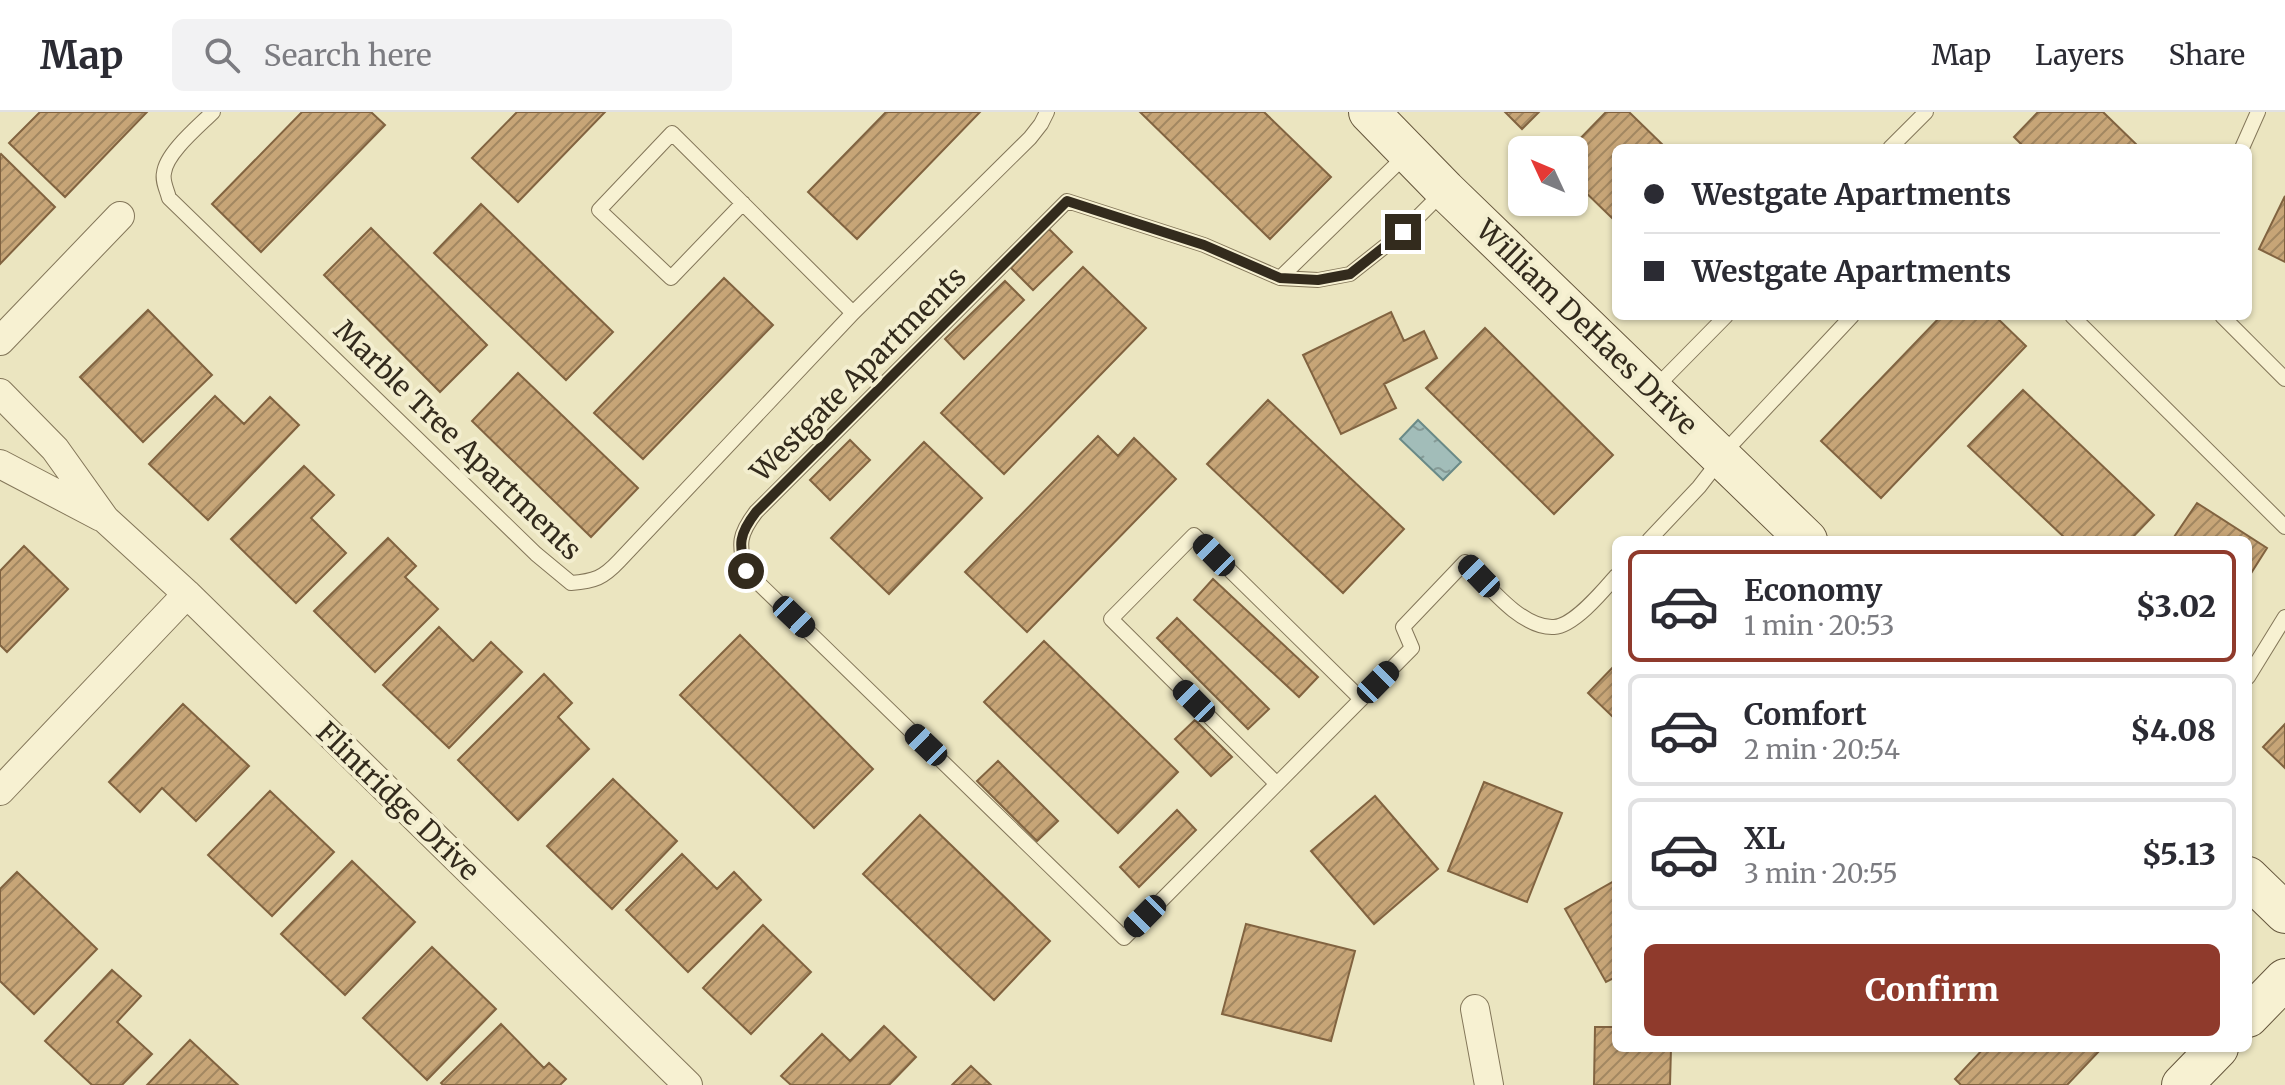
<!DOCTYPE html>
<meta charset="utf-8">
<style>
:root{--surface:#fff;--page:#f2f2f3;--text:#2b2b33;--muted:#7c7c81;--line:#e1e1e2;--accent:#8f3a2c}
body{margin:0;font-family:Merriweather,serif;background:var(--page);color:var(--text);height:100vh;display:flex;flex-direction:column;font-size:30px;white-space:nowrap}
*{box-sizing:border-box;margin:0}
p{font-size:26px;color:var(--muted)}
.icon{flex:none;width:44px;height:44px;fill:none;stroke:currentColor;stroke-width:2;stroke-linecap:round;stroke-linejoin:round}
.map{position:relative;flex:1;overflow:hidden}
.side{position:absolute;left:1612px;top:424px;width:640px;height:516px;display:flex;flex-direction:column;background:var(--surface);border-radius:12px;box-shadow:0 2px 6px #0004}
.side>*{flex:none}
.top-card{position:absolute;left:1612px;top:32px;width:640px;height:176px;border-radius:12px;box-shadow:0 2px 6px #0004;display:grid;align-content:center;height:176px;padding:0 32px;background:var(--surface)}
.needle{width:52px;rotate:314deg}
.fabs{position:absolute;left:1508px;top:24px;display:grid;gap:16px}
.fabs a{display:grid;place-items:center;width:80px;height:80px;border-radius:12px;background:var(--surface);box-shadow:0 2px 6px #0004;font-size:40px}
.end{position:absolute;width:36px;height:36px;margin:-18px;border:10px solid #332b1d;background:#fff;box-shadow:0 0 0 4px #fff}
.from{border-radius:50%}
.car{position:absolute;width:24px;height:48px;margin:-24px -12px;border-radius:10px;box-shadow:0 0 6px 2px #0007;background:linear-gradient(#222 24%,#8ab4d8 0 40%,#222 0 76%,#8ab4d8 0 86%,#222 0)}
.top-card b{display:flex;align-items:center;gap:28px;height:76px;font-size:30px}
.top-card b+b{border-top:2px solid var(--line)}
.top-card i{width:20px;height:20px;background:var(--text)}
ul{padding:14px 0 0;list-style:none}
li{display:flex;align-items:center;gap:24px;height:112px;margin:0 16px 12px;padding:0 16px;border:4px solid var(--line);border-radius:12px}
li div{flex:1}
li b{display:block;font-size:30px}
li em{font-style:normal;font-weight:800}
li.selected{border-color:var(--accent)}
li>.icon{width:72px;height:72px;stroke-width:1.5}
.button{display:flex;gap:16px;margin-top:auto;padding:16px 32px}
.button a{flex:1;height:92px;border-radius:12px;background:var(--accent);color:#fff;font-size:32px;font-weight:800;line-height:92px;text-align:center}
header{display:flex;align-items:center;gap:48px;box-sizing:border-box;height:112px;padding:0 40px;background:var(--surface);border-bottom:2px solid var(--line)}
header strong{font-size:38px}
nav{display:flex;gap:44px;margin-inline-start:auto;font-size:28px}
.search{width:560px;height:72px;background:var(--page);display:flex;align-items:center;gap:20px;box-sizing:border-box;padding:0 28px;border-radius:12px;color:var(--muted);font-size:30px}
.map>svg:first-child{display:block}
.water{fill:url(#water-ripples);stroke:#6a8a87;stroke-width:2}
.building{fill:url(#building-hatch);stroke:#816340;stroke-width:2}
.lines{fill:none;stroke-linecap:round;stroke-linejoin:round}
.lane-casing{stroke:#837659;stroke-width:16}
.street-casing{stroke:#837659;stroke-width:30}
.secondary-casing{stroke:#65563c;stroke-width:42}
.lane{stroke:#f7f1d2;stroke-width:14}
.street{stroke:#f7f1d2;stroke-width:28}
.secondary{stroke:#f7f1d2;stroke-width:40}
.route{stroke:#332b1d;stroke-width:10}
.labels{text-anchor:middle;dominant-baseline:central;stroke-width:8;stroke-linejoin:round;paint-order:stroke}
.street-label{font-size:28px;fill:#332b1d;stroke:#f3eecf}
</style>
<header>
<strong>Map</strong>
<div class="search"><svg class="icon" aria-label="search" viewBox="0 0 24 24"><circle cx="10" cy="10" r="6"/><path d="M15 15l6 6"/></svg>Search here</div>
<nav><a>Map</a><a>Layers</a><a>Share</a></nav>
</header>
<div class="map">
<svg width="2285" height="973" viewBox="0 0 2285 973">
<defs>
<pattern id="water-ripples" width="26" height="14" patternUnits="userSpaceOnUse" patternTransform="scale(2)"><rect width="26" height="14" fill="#a2bdb9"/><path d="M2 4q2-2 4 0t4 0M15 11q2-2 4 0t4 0" fill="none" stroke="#859a96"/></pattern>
<pattern id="building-hatch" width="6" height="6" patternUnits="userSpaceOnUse" patternTransform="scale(2)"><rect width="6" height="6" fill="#c7a577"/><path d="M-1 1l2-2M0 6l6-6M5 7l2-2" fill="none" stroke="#a28761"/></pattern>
</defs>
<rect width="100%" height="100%" fill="#ebe5c0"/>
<!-- water -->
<path class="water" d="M1418,308L1461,350L1443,368L1400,327Z"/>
<!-- building -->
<path class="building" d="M40,0H147L65,85L9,31Z
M302,0H371L385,13L261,140L212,92Z
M517,0H605L518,90L472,46Z
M886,0H980L857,127L808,80Z
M1140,0H1264L1331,65L1270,127Z
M1505,0H1539L1522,17Z
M1606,0H1629L1666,36H1616V110L1574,69V38H1569Z
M2038,0H2103L2140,36H2025L2014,25Z
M1,42L55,95L0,152V43Z
M2285,84V150L2259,137Z
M481,92L613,220L566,268L434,141Z
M371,116L487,233L440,280L324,163Z
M1049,117L1072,140L1033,178L1011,156Z
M1083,155L1146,216L1004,362L941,301Z
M724,166L773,213L643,347L594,301Z
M1005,169L1024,188L964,247L945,227Z
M148,198L212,263L143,330L80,265Z
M1391,200L1404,229L1424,219L1437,246L1384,272L1396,296L1341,322L1303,243Z
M1941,204H1995L2026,234L1881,386L1821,329Z
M1485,216L1613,343L1554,402L1426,276Z
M518,261L638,376L591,425L472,309Z
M2023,278L2154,403L2130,428H2067L1968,334Z
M215,284L244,312L270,285L299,313L208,408L149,352Z
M1268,288L1404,417L1343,481L1207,352Z
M1098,324L1118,344L1134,326L1176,367L1027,520L965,460Z
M850,328L870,348L830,388L810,368Z
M924,330L982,386L889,482L831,426Z
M304,354L334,383L311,406L346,441L296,491L231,427Z
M2197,391L2267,436L2248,466V428H2172Z
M388,426L416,454L405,465L438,497L375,560L314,499Z
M24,434L68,477L7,540L0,533V459Z
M1213,467L1318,565L1299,585L1194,488Z
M1177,506L1269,597L1248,617L1157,526Z
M439,515L473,549L491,530L522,560L449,636L383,573Z
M740,523L873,657L814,716L680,583Z
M1044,529L1178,660L1118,721L984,590Z
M1616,552V608L1588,581Z
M544,562L572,591L558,605L589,637L518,708L458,648Z
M183,592L249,654L196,709L162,676L140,700L109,670Z
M1195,608L1232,645L1211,664L1175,627Z
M2285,612V656L2263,635Z
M998,649L1058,709L1037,729L977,669Z
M613,667L677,729L612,797L547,734Z
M1484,670L1562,701L1527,790L1448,759Z
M270,679L334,740L272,804L208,743Z
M1375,684L1438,757L1374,812L1311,739Z
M1177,698L1196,718L1139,775L1120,755Z
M920,703L1050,829L994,888L863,762Z
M682,742L717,777L734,760L761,788L688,860L626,798Z
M352,749L415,810L345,883L281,822Z
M17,760L97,837L34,902L0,869V777Z
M1616,768V865L1606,870L1565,797Z
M1246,812L1355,839L1331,929L1222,902Z
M763,813L811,860L751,922L703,876Z
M432,835L496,897L427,968L363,906Z
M112,858L141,884L117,910L152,942L122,973H92L45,929Z
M501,912L544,956L549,951L566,967L560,973H443L441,971Z
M884,914L916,945L889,973H791L781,964L822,922L850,949Z
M1595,915H1616V936H1671L1670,973H1594Z
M190,928L238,973H147Z
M1984,936H2102L2067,973H1961L1955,967Z
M971,954L991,973H952Z"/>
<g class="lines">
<defs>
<path id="lane" d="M213,0C199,14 166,41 164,61C162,69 167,78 169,86L536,442L571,471C595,469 603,466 619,449L853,201L1030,26L1041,12L1047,0
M1890,36L1926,0
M2242,36L2258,0
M1443,80L1403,120L1350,162L1318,168L1280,166L1204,133L1067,89L756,400C739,422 738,432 746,459L1124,826L1412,536L1403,515L1465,450C1486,471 1521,517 1554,515C1574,514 1603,479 1616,464
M743,91L671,166L599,98L672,21L853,201
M1280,166L1406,43
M2072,204L2285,415
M2222,204L2285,267
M1655,276L1726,204
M1649,428L1699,375L1733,331L1852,204
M2248,565L2285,505
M1277,672L1111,507L1194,423L1361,587"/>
<path id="street" d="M0,229L120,104
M0,281L55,337L105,407L187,482L688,973
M0,352L101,405
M0,679L187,482
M1475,897L1489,973"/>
<path id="secondary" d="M1369,0L1445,78L1807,428
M2248,765L2285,801
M2248,905L2285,867
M2182,973L2218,936"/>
</defs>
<!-- lane casing -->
<use href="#lane" class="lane-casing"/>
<!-- street casing -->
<use href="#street" class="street-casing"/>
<!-- secondary casing -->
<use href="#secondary" class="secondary-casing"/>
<!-- lane -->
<use href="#lane" class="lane"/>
<!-- street -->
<use href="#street" class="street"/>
<!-- secondary -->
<use href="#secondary" class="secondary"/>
</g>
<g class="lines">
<!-- route -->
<path class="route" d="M746,459C738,432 739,422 756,400L1067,89L1204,133L1280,166L1318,168L1350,162L1403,120"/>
</g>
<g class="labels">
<!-- street labels -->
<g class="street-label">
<text transform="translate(1587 215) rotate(44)">William DeHaes Drive</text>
<text transform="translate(858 262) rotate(-45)">Westgate Apartments</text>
<text transform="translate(458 328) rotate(44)">Marble Tree Apartments</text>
<text transform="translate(398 689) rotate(44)">Flintridge Drive</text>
</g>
</g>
</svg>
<div class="fabs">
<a><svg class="needle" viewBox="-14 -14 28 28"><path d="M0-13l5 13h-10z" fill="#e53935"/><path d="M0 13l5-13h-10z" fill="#7c7c81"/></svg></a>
</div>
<i class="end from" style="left:746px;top:459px"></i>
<i class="end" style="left:1403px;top:120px"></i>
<i class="car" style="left:1214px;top:443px;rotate:315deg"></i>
<i class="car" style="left:1479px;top:464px;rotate:316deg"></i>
<i class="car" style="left:794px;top:505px;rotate:134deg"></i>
<i class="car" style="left:1378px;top:570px;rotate:45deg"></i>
<i class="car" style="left:1194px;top:589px;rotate:315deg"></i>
<i class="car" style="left:926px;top:633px;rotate:314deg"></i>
<i class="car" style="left:1145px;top:804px;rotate:225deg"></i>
<div class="top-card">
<b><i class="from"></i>Westgate Apartments</b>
<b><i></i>Westgate Apartments</b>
</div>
<section class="side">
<ul>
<li class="selected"><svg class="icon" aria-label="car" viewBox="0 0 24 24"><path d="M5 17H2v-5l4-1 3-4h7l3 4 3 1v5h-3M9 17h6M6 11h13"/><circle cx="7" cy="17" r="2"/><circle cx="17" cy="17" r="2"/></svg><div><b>Economy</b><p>1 min · 20:53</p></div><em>$3.02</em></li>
<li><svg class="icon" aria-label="car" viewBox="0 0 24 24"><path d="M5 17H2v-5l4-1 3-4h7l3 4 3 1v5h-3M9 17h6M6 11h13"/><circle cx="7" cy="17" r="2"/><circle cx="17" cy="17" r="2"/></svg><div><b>Comfort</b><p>2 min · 20:54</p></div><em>$4.08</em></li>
<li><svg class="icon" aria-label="car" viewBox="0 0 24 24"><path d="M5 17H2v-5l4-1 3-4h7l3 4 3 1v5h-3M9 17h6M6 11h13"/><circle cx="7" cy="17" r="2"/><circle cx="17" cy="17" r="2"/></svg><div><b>XL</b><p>3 min · 20:55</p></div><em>$5.13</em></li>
</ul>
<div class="button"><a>Confirm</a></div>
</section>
</div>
